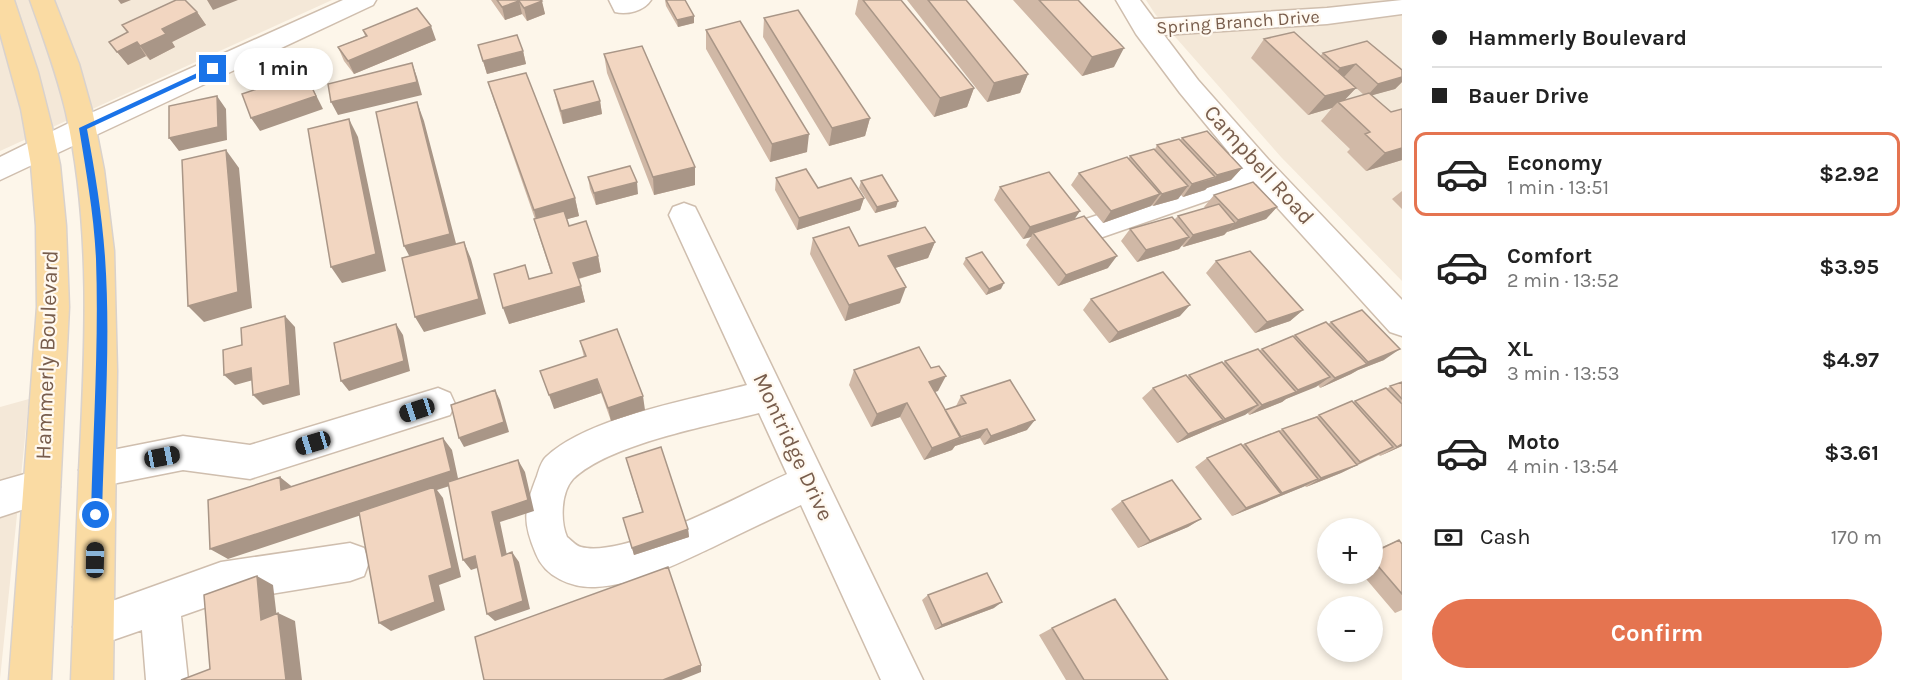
<!DOCTYPE html>
<meta charset="utf-8">
<style>
:root{--surface:#fff;--page:#f2f2f2;--text:#222;--muted:#767676;--line:#e0e0e0;--accent:#e57450}
body{margin:0;font-family:Karla,sans-serif;background:var(--page);color:var(--text);height:100vh;display:flex;flex-direction:column;font-size:22px;white-space:nowrap}
*{box-sizing:border-box;margin:0}
p{font-size:20px;color:var(--muted)}
.icon{flex:none;width:33px;height:33px;fill:none;stroke:currentColor;stroke-width:2;stroke-linecap:round;stroke-linejoin:round}
.map{position:relative;flex:1;overflow:hidden}
.panel{display:flex;flex-direction:column;background:var(--surface);width:510px}
.panel>*{flex:none}
.banner{display:grid;align-content:center;height:132px;padding:0 30px;background:var(--surface)}
.fabs{position:absolute;left:1317px;top:518px;display:grid;gap:12px}
.fabs a{display:grid;place-items:center;width:66px;height:66px;border-radius:50%;background:var(--surface);box-shadow:0 3px 9px #0003;font-size:30px}
.end{position:absolute;width:27px;height:27px;margin:-14px;border:8px solid #1a73e8;background:#fff;box-shadow:0 0 0 3px #fff}
.from{border-radius:50%}
.bubble{position:absolute;height:42px;border-radius:21px;background:var(--surface);box-shadow:0 3px 9px #0003;font-size:20px;font-weight:700;line-height:42px;text-align:center}
.car{position:absolute;width:18px;height:36px;margin:-18px -9px;border-radius:8px;box-shadow:0 0 4px 2px #0007;background:linear-gradient(#222 24%,#8ab4d8 0 40%,#222 0 76%,#8ab4d8 0 86%,#222 0)}
.banner b{display:flex;align-items:center;gap:21px;height:57px;font-size:22px}
.banner b+b{border-top:2px solid var(--line)}
.banner i{width:15px;height:15px;background:var(--text)}
ul{padding:0;list-style:none}
li{display:flex;align-items:center;gap:18px;height:84px;margin:0 12px 9px;padding:0 18px;border:3px solid transparent;border-radius:12px}
li div{flex:1}
li b{display:block;font-size:22px}
li em{font-style:normal;font-weight:700}
li.current{border-color:var(--accent)}
li>.icon{width:54px;height:54px;stroke-width:1.5}
.pay{display:flex;align-items:center;gap:15px;height:66px;padding:0 30px;font-size:22px}
.pay p{margin-inline-start:auto}
.button{display:flex;gap:12px;margin-top:auto;padding:12px 30px}
.button a{flex:1;height:69px;border-radius:36px;background:var(--accent);color:#fff;font-size:24px;font-weight:700;line-height:69px;text-align:center}
main{display:flex;flex:1;min-height:0}
.map>svg:first-child{display:block}
.residential{fill:#f4e8d8}
.lines{fill:none;stroke-linecap:round;stroke-linejoin:round}
.minor-casing{stroke:#cfbeae;stroke-width:3}
.major-casing{stroke:#d9d2cd;stroke-width:3}
.minor{fill:#fff;fill-rule:evenodd}
.major{fill:#fadba3;fill-rule:evenodd}
.wall{fill:#d0b8a6;fill-rule:evenodd}
.shaded-wall{fill:#a99687}
.building{fill:#f2d6c1;stroke:#a99687;stroke-width:1.5}
.route{fill:#1a73e8}
.labels{text-anchor:middle;dominant-baseline:central;stroke-width:4.5;stroke-linejoin:round;paint-order:stroke}
.far-street-label{font-size:18px;fill:#785d4c;stroke:#fff9f0}
.street-label{font-size:22px;fill:#785d4c;stroke:#fff9f0}
</style>
<main>
<div class="map">
<svg width="1402" height="680" viewBox="0 0 1402 680">
<rect width="100%" height="100%" fill="#fdf6ea"/>
<!-- residential -->
<path class="residential" d="M0,0H332L0,151Z
M1146,0H1402V281L1281,157L1155,14Z
M29,399L0,679V407Z"/>
<g class="lines">
<defs>
<path id="minor" d="M343,0H376L373,5L0,180V157L73,121Z
M609,0H651C644,11 627,15 615,12Z
M1116,0H1140L1154,19L1327,8L1402,0V14L1327,24L1164,35L1198,80L1268,159L1402,300V336L1390,332L1256,184L1094,240L1083,236L1079,228L1083,220L1241,167L1180,93L1136,34Z
M684,203L695,207L699,215L923,680H881L801,505C771,519 741,533 711,548C674,565 636,585 595,587C572,588 545,577 536,554C522,521 524,509 537,476C539,470 541,461 547,456C590,417 690,400 747,385L669,215L673,207ZM759,413L787,474C743,494 625,559 581,547C576,546 571,540 567,537C560,521 561,492 573,479C609,444 709,426 759,413Z
M438,388L450,393L455,404L450,415L250,479L183,470L97,487L84,482L79,470L84,458L97,453L183,436L250,445Z
M42,469L55,475L60,487L55,499L0,517V481Z
M350,543L364,548L369,562L364,576L350,581L221,602L181,616L188,680H146L142,630L93,647L79,641L73,627L79,613L221,562Z"/>
<path id="major" d="M0,0H14L38,72L52,127L60,165L66,226L69,307L51,680H9L37,307L36,226L31,165L21,109L0,33Z
M30,0H54L79,64L93,114L104,170L114,251L117,371L113,680H71C74,610 76,541 79,471C85,352 92,230 66,113C57,74 43,37 30,0Z"/>
</defs>
<!-- minor casing -->
<use href="#minor" class="minor-casing"/>
<!-- major casing -->
<use href="#major" class="major-casing"/>
<!-- minor -->
<use href="#minor" class="minor"/>
<!-- major -->
<use href="#major" class="major"/>
</g>
<!-- wall -->
<path class="wall" d="M491,0H541L545,14L527,21L522,14L505,20Z
M665,0L694,23L678,27L666,6Z
M858,0H901L974,88L967,107L934,117L855,14Z
M907,0H966L1028,74L1020,93L987,102Z
M1013,0H1078L1114,67L1082,76Z
M197,12L206,25L172,42L175,47L150,60L146,56L128,65L109,42L127,33L122,25Z
M764,18L870,118L865,136L829,146L763,37Z
M363,30L436,40L354,74L344,61L338,47L365,36Z
M706,30L807,152L770,162L706,49Z
M1264,39L1320,56L1323,53L1402,70V82L1395,89L1372,95L1402,160L1366,171L1347,152L1350,149L1321,121L1332,108L1308,115L1251,58ZM1344,77L1364,95L1344,100L1356,88Z
M478,45L523,51L526,64L487,74Z
M604,54L695,185L654,195L607,73Z
M488,82L575,198L579,216L567,219L569,226L598,256L601,272L579,279L585,302L509,324L530,279L551,273L539,236L534,219H535L494,101Z
M554,90L600,101L602,114L563,124L557,103Z
M1182,138L1242,168L1231,180L1207,188L1205,190L1183,197L1181,195L1178,199L1153,206L1152,205L1151,206L1103,223L1071,185L1079,173L1128,159L1130,156L1155,149L1157,145L1180,140Z
M588,177L638,194L596,205L590,189Z
M776,178L864,198L860,210L797,230L775,190Z
M861,181L896,207L875,213L859,188Z
M1000,187L1075,219L1108,268L1058,286L1026,245L1031,237L1023,239L994,200Z
M1402,191V209L1392,199Z
M1214,195L1277,207L1266,219L1227,232L1224,235L1183,247L1182,245L1179,249L1137,262L1121,241L1130,229L1174,220L1178,216L1205,208L1204,207Z
M813,238L859,246L935,242L928,258L895,268L900,303L845,321L810,254Z
M966,258L1001,289L986,295L963,264Z
M1216,261L1303,310L1290,321L1255,333L1206,273Z
M1091,299L1180,316L1109,343L1083,310Z
M1331,322L1384,360L1358,370L1351,374L1320,388L1318,385L1286,399L1282,402L1249,415L1248,413L1177,443L1142,398L1153,388L1188,377L1189,375L1223,363L1225,361L1260,350L1262,349L1295,335L1328,324Z
M580,341L645,410L611,421L601,393L554,409L584,357Z
M854,370L938,391L934,392L945,410L956,406L961,396L1027,430L984,445L980,438L955,446L952,450L924,460L900,417L871,427L849,385Z
M1402,382V446L1380,456L1379,455L1341,473L1306,487L1305,486L1232,516L1195,467L1207,458L1315,417L1319,415L1353,402Z
M626,458L688,529L689,537L634,555L623,518L642,512Z
M1122,501L1201,519L1188,527L1138,548L1111,509Z
M1399,540L1402,544V610L1395,613L1361,573H1372V551Z
M928,595L994,608L935,630L922,600Z
M1052,628L1168,680H1066L1039,635Z"/>
<!-- shaded-wall -->
<path class="shaded-wall" d="M118,0H131L121,4Z
M207,0H238L213,10Z
M519,1L522,14L505,20L502,7Z
M542,1L545,14L527,21L524,8Z
M197,12L206,25L172,42L175,47L150,60L140,46L162,29Z
M694,16V23L678,27L677,20Z
M431,26L436,40L354,74L348,61Z
M137,42L146,56L128,65L117,52Z
M1124,48L1114,67L1082,76L1092,57Z
M523,51L526,64L487,74L483,61Z
M412,63L417,77L422,95L338,115L331,102Z
M1356,64L1344,77L1329,81L1340,68Z
M305,73L323,109L260,131L251,118Z
M1028,74L1020,93L987,102L994,83Z
M1402,77V82L1395,89L1366,97L1378,84Z
M974,88L967,107L934,117L940,98Z
M1356,88L1340,105L1338,102L1332,108L1308,115L1325,96Z
M217,96L226,109L227,140L179,151L169,138Z
M600,101L602,114L563,124L561,111Z
M417,102L424,121L458,251L413,263L404,246Z
M870,118L865,136L829,146L832,128Z
M349,119L358,137L386,271L342,283L331,267Z
M809,134L807,152L770,162L772,144Z
M1402,148V160L1366,171L1385,153Z
M226,150L239,168L252,308L204,322L188,306Z
M695,167V185L654,195L653,177Z
M1242,168L1231,180L1207,188L1205,190L1183,197L1192,184L1215,178L1217,175Z
M637,182L638,194L596,205L594,193Z
M1188,186L1178,199L1153,206L1162,194Z
M1160,194L1151,206L1103,223L1111,211Z
M575,198L579,216L538,227L534,210Z
M864,198L860,210L797,230L799,218Z
M898,201L896,207L875,213L877,207Z
M1277,207L1266,219L1227,232L1238,220Z
M1080,211L1072,223L1033,233L1031,237L1023,239L1030,227Z
M1235,223L1224,235L1183,247L1193,235Z
M1189,237L1179,249L1137,262L1146,250Z
M464,242L471,259L486,314L424,332L415,317Z
M935,242L928,258L882,272L888,256Z
M598,256L601,272L577,279L573,263Z
M1117,256L1108,268L1058,286L1066,275Z
M1004,283L1001,289L986,295L989,289Z
M581,286L585,302L509,324L503,308Z
M906,287L900,303L845,321L849,305Z
M1190,305L1180,316L1109,343L1118,332Z
M1303,310L1290,321L1255,333L1267,322Z
M285,316L295,327L300,395L263,405L253,395Z
M396,324L403,335L410,371L349,391L341,381Z
M1400,349L1384,360L1358,370L1351,374L1320,388L1335,378L1361,366L1368,362Z
M251,368L261,378L235,385L224,375Z
M946,376L938,391L921,396L929,382Z
M1330,377L1316,387L1286,399L1282,402L1249,415L1262,405L1294,393L1298,390Z
M597,379L601,393L554,409L549,395Z
M495,390L500,400L509,432L464,447L459,438Z
M643,396L645,410L611,421L608,408Z
M907,403L900,417L871,427L877,414Z
M1258,405L1245,415L1212,428L1225,419Z
M1035,420L1027,430L984,445L991,436Z
M1223,420L1210,429L1177,443L1188,434Z
M987,429L980,438L955,446L952,450L924,460L932,448Z
M443,438L452,450L459,483L437,490L443,498L461,577L439,585L445,610L391,631L379,623L429,576L434,491L228,559L210,549Z
M1402,444V446L1380,456L1397,447Z
M1393,447L1341,473L1306,487L1321,478L1348,468Z
M518,460L525,472L534,511L500,522L509,565L502,556L492,512Z
M280,477L295,489L281,490Z
M1318,479L1303,487L1268,501L1282,493Z
M1281,494L1267,502L1232,516L1246,508Z
M1201,519L1188,527L1138,548L1150,541Z
M688,529L689,537L634,555L632,548Z
M512,552L519,562L530,609L495,621L487,614Z
M475,556L483,566L471,570L463,560Z
M257,576L273,585L278,627L261,620Z
M1002,602L994,608L935,630L942,625Z
M278,613L295,621L302,680H286Z
M701,665V672L681,680H663Z"/>
<!-- building -->
<path class="building" d="M176,0H185L197,12L162,29L166,34L140,46L137,42L117,52L109,42L128,32L122,25Z
M497,0H541L542,1L524,8L519,1L502,7Z
M666,0H685L694,16L677,20Z
M863,0H901L974,88L940,98Z
M928,0H966L1028,74L994,83Z
M1039,0H1078L1124,48L1092,57Z
M417,8L431,26L348,61L338,47L367,36L363,30Z
M798,10L870,118L832,128L764,18Z
M740,21L809,134L772,144L706,30Z
M1294,32L1356,88L1325,96L1264,39Z
M517,35L523,51L483,61L478,45Z
M1367,41L1402,70V77L1378,84L1356,64L1340,68L1323,53Z
M642,46L695,167L653,177L604,54Z
M412,63L417,82L331,102L328,84Z
M305,73L316,96L251,118L242,94Z
M526,73L575,198L534,210L488,82Z
M593,81L600,101L561,111L554,90Z
M1369,93L1391,112L1402,109V148L1385,153L1365,134L1370,132L1338,102Z
M217,96L218,127L169,138V106Z
M417,102L450,234L404,246L376,112Z
M349,119L376,254L331,267L308,129Z
M1207,131L1242,168L1217,175L1182,138Z
M1179,139L1215,177L1192,184L1157,145Z
M1154,149L1188,186L1162,194L1130,156Z
M226,150L238,292L188,306L182,160Z
M1127,157L1160,194L1111,211L1079,173Z
M630,166L637,182L594,193L588,177Z
M806,169L818,188L851,178L864,198L799,218L776,178Z
M1049,172L1080,211L1030,227L1000,187Z
M882,175L898,201L877,207L861,181Z
M1253,182L1277,207L1238,220L1214,195Z
M1219,204L1235,223L1193,235L1178,216Z
M564,211L569,226L586,221L598,256L573,263L581,286L503,308L494,274L525,265L529,279L552,273L534,219Z
M1084,216L1117,256L1066,275L1033,233Z
M1172,217L1189,237L1146,250L1130,229Z
M849,227L859,246L925,227L935,242L888,256L906,287L849,305L813,238Z
M464,242L479,299L415,317L402,258Z
M1250,251L1303,310L1267,322L1216,261Z
M982,252L1004,283L989,289L966,258Z
M1163,272L1190,305L1118,332L1091,299Z
M1362,310L1400,349L1368,362L1331,322Z
M285,316L290,385L253,395L251,368L224,375L223,350L242,345L241,328Z
M1326,322L1367,364L1335,378L1295,335Z
M396,324L404,361L341,381L334,343Z
M617,329L643,396L608,408L597,379L549,395L540,371L586,356L580,341Z
M1293,336L1330,377L1298,390L1262,349Z
M919,347L931,368L939,366L946,376L929,382L961,437L932,448L907,403L877,414L854,370Z
M1258,349L1296,392L1262,405L1225,361Z
M1222,362L1258,405L1225,419L1189,375Z
M1186,375L1223,420L1188,434L1153,388Z
M1010,380L1035,420L991,436L987,429L960,437L945,410L966,403L961,396Z
M1402,382V399L1390,386Z
M1386,388L1402,404V444L1397,447L1355,401Z
M495,390L504,422L459,438L451,405Z
M1352,401L1393,447L1360,462L1319,415Z
M1317,417L1357,465L1321,478L1282,429Z
M1279,431L1318,479L1282,493L1245,444Z
M443,438L451,471L210,549L208,500L280,477L281,490Z
M1241,444L1281,494L1246,508L1207,458Z
M661,447L688,529L632,548L623,518L643,512L626,458Z
M518,460L528,500L492,512L502,556L512,552L523,601L487,614L475,556L463,560L448,482Z
M1172,480L1201,519L1150,541L1122,501Z
M434,487L452,568L429,576L435,602L379,623L359,512Z
M1399,540L1402,544V594L1372,559V553Z
M668,567L701,665L663,680H484L475,637Z
M987,573L1002,602L942,625L928,595Z
M257,576L261,620L278,613L286,680H181L210,669L204,595Z
M1115,599L1168,680H1084L1052,628Z"/>
<!-- route -->
<path class="route" d="M210,67L216,69L87,129C95,172 102,214 105,257C111,342 104,429 102,515L96,520L91,515C93,430 99,344 96,259C94,215 86,171 79,128Z"/>
<g class="labels">
<!-- far-street labels -->
<g class="far-street-label">
<text transform="translate(1238 22) rotate(-4)">Spring Branch Drive</text>
</g>
<!-- street labels -->
<g class="street-label">
<text transform="translate(1259 165) rotate(48)">Campbell Road</text>
<text transform="translate(47 355) rotate(-88)">Hammerly Boulevard</text>
<text transform="translate(793 447) rotate(65)">Montridge Drive</text>
</g>
</g>
</svg>
<div class="fabs">
<a>+</a>
<a>−</a>
</div>
<i class="end from" style="left:96px;top:515px"></i>
<i class="end" style="left:213px;top:69px"></i>
<div class="bubble" style="left:234px;top:48px;width:99px">1 min</div>
<i class="car" style="left:417px;top:410px;rotate:252deg"></i>
<i class="car" style="left:313px;top:443px;rotate:253deg"></i>
<i class="car" style="left:162px;top:457px;rotate:79deg"></i>
<i class="car" style="left:95px;top:560px;rotate:1deg"></i>
</div>
<section class="panel">
<div class="banner">
<b><i class="from"></i>Hammerly Boulevard</b>
<b><i></i>Bauer Drive</b>
</div>
<ul>
<li class="current"><svg class="icon" aria-label="car" viewBox="0 0 24 24"><path d="M5 17H2v-5l4-1 3-4h7l3 4 3 1v5h-3M9 17h6M6 11h13"/><circle cx="7" cy="17" r="2"/><circle cx="17" cy="17" r="2"/></svg><div><b>Economy</b><p>1 min · 13:51</p></div><em>$2.92</em></li>
<li><svg class="icon" aria-label="car" viewBox="0 0 24 24"><path d="M5 17H2v-5l4-1 3-4h7l3 4 3 1v5h-3M9 17h6M6 11h13"/><circle cx="7" cy="17" r="2"/><circle cx="17" cy="17" r="2"/></svg><div><b>Comfort</b><p>2 min · 13:52</p></div><em>$3.95</em></li>
<li><svg class="icon" aria-label="car" viewBox="0 0 24 24"><path d="M5 17H2v-5l4-1 3-4h7l3 4 3 1v5h-3M9 17h6M6 11h13"/><circle cx="7" cy="17" r="2"/><circle cx="17" cy="17" r="2"/></svg><div><b>XL</b><p>3 min · 13:53</p></div><em>$4.97</em></li>
<li><svg class="icon" aria-label="car" viewBox="0 0 24 24"><path d="M5 17H2v-5l4-1 3-4h7l3 4 3 1v5h-3M9 17h6M6 11h13"/><circle cx="7" cy="17" r="2"/><circle cx="17" cy="17" r="2"/></svg><div><b>Moto</b><p>4 min · 13:54</p></div><em>$3.61</em></li>
</ul>
<div class="pay"><svg class="icon" aria-label="cash" viewBox="0 0 24 24"><path d="M3 7h18v10H3z"/><circle cx="12" cy="12" r="2"/></svg>Cash<p>170 m</p></div>
<div class="button"><a>Confirm</a></div>
</section>
</main>
